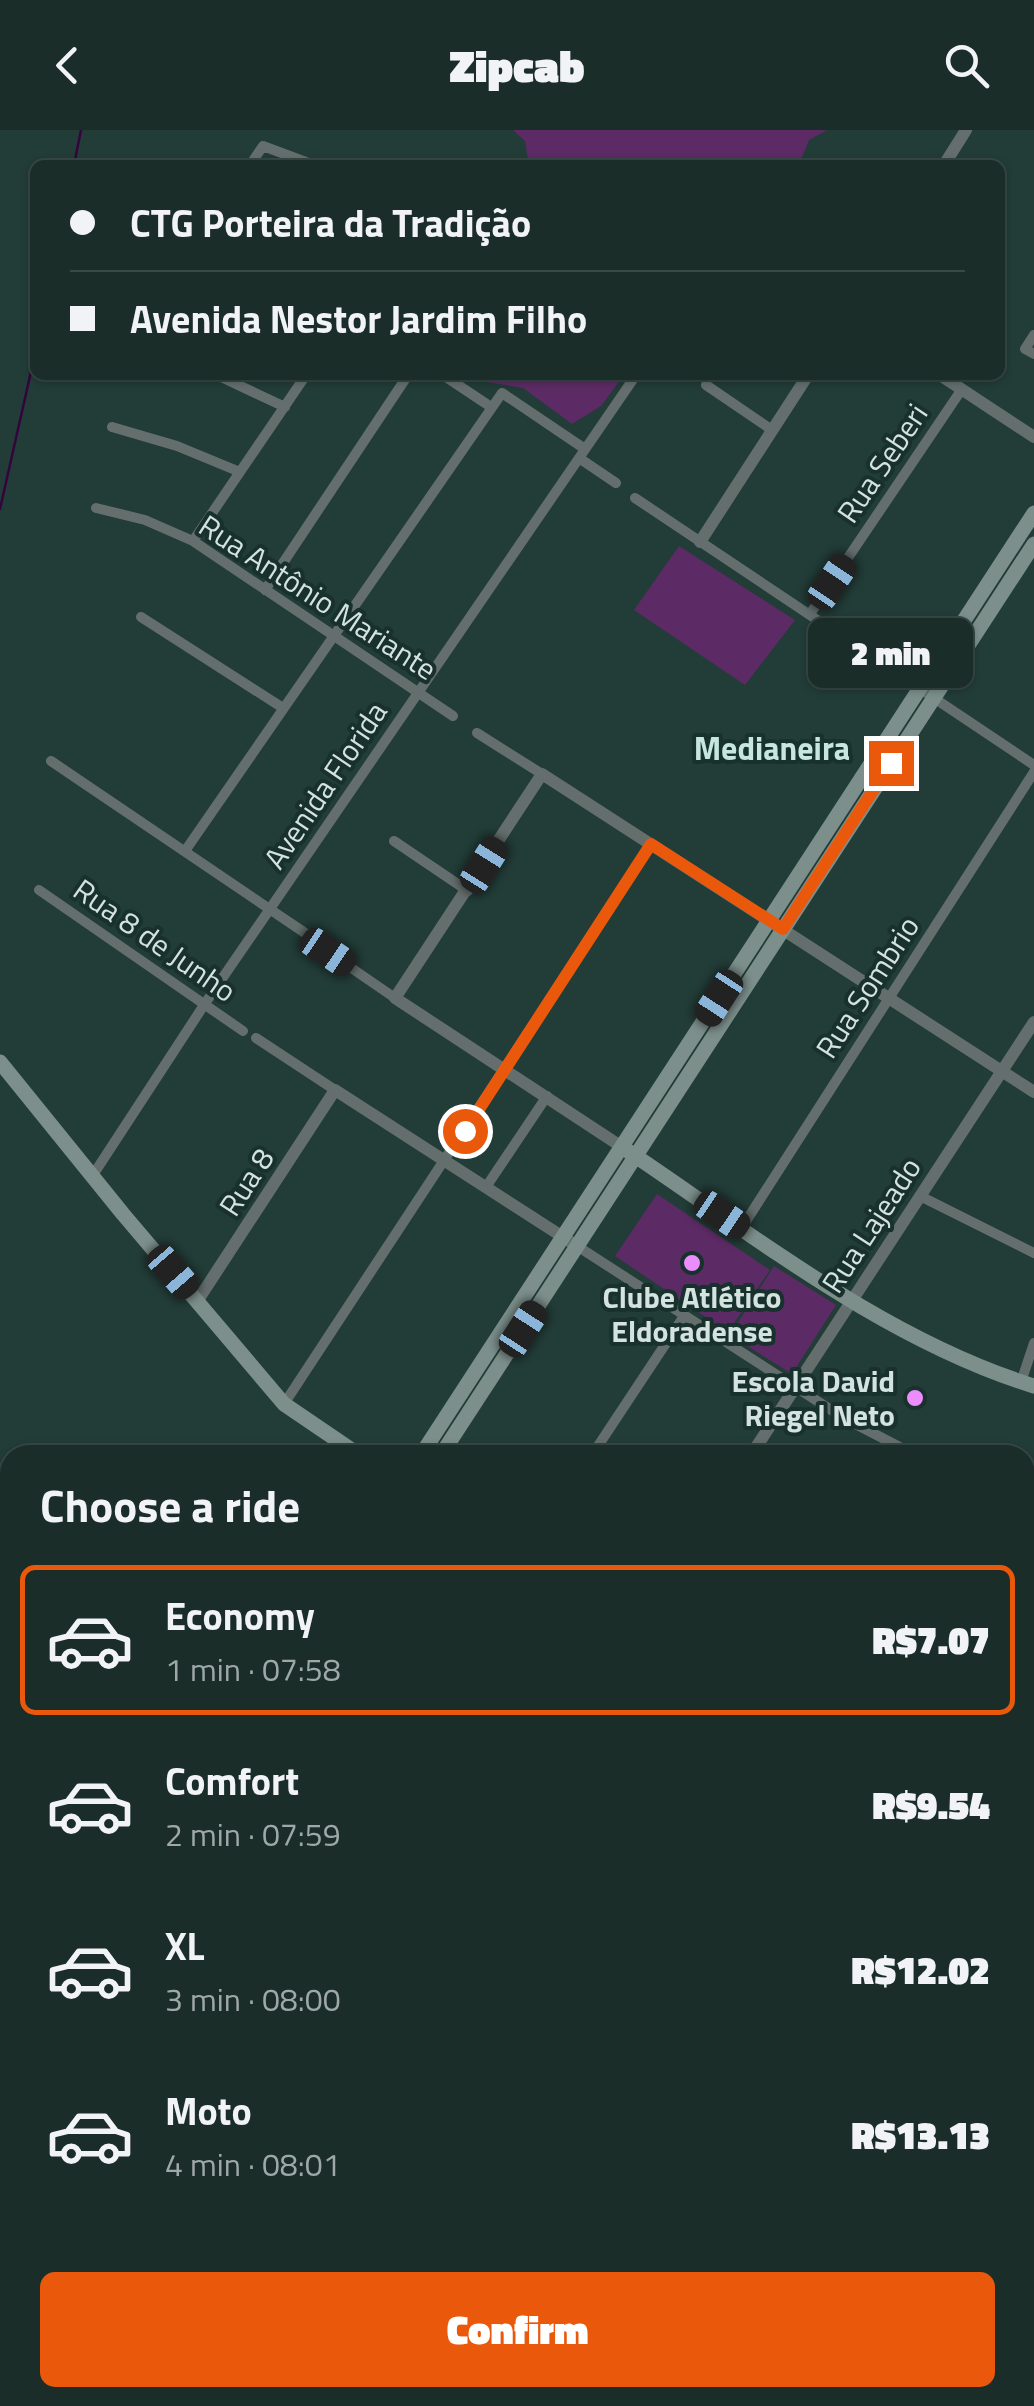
<!DOCTYPE html>
<meta charset="utf-8">
<style>
:root{--surface:#1a2d29;--page:#273935;--text:#f1f3f6;--muted:#9fa8a8;--line:#384946;--accent:#ea580c}
body{margin:0;font-family:"Titillium Web",sans-serif;background:var(--page);color:var(--text);height:100vh;display:flex;flex-direction:column;font-size:38px;white-space:nowrap}
*{box-sizing:border-box;margin:0}
p{font-size:32px;color:var(--muted)}
.icon{flex:none;width:55px;height:55px;fill:none;stroke:currentColor;stroke-width:2;stroke-linecap:round;stroke-linejoin:round}
.map{position:relative;flex:1;overflow:hidden}
.details{position:absolute;left:0px;top:1315px;width:1035px;height:962px;display:flex;flex-direction:column;background:var(--surface);border-radius:30px 30px 0 0;box-shadow:0 2px 8px #0004,0 0 0 2px var(--line)}
.details>*{flex:none}
.top-card{position:absolute;left:30px;top:30px;width:975px;height:220px;border-radius:15px;box-shadow:0 2px 8px #0004,0 0 0 2px var(--line);display:grid;align-content:center;height:220px;padding:0 40px;background:var(--surface)}
.end{position:absolute;width:45px;height:45px;margin:-22px;border:12px solid #ea580c;background:#fff;box-shadow:0 0 0 5px #fff}
.from{border-radius:50%}
.bubble{position:absolute;height:70px;border-radius:15px;background:var(--surface);box-shadow:0 2px 8px #0004,0 0 0 2px var(--line);font-size:32px;font-weight:800;line-height:70px;text-align:center}
.car{position:absolute;width:30px;height:60px;margin:-30px -15px;border-radius:12px;box-shadow:0 0 8px 2px #0007;background:linear-gradient(#222 24%,#8ab4d8 0 40%,#222 0 76%,#8ab4d8 0 86%,#222 0)}
.top-card b{display:flex;align-items:center;gap:35px;height:95px;font-size:38px}
.top-card b+b{border-top:2px solid var(--line)}
.top-card i{width:25px;height:25px;background:var(--text)}
ul{padding:0;list-style:none}
li{display:flex;align-items:center;gap:30px;height:150px;margin:0 20px 15px;padding:0 20px;border:5px solid transparent;border-radius:15px}
li div{flex:1}
li b{display:block;font-size:38px}
li em{font-style:normal;font-weight:800}
li.on{border-color:var(--accent)}
li>.icon{width:90px;height:90px;stroke-width:1.5}
h2{padding:0 40px;font-size:45px;line-height:120px}
.cta{display:flex;gap:20px;margin-top:auto;padding:20px 40px}
.cta a{flex:1;height:115px;border-radius:15px;background:var(--accent);color:#fff;font-size:40px;font-weight:800;line-height:115px;text-align:center}
header{display:flex;justify-content:space-between;align-items:center;height:130px;padding:0 40px;background:var(--surface);font-size:45px;font-weight:800}
.map>svg:first-child{display:block}
.green{fill:#5c2b65}
.lines{fill:none;stroke-linecap:round;stroke-linejoin:round}
.stream{stroke:#34053c;stroke-width:2.5}
.minor{stroke:#646f6d;stroke-width:10}
.tertiary{stroke:#646f6d;stroke-width:12}
.secondary{stroke:#7c8f8b;stroke-width:15}
.route{stroke:#ea580c;stroke-width:12}
.poi-dot{fill:#eb8dfc;stroke:#18312d;stroke-width:4}
.labels{text-anchor:middle;dominant-baseline:central;stroke-width:8;stroke-linejoin:round;paint-order:stroke}
.street-label{font-size:30px;fill:#d4e3df;stroke:#18312d}
.poi-label{font-size:30px;font-weight:bold;fill:#d4e3df;stroke:#18312d}
.neighbourhood-label{font-size:32px;font-weight:bold;fill:#c7e6e0;stroke:#18312d}
</style>
<header><svg class="icon" aria-label="back" viewBox="0 0 24 24"><path d="M15 5l-7 7 7 7"/></svg>Zipcab<svg class="icon" aria-label="search" viewBox="0 0 24 24"><circle cx="10" cy="10" r="6"/><path d="M15 15l6 6"/></svg></header>
<div class="map">
<svg width="1034" height="2276" viewBox="0 0 1034 2276">
<rect width="100%" height="100%" fill="#223c37"/>
<!-- green -->
<path class="green" d="M513,0H827L809,10L799,35H529L525,11Z
M469,245H624L601,276L572,294L523,258L475,250Z
M679,416L795,490L745,555L634,480Z
M657,1064L770,1140L728,1202L615,1126Z
M774,1136L836,1175L792,1244L730,1205Z
M441,2268H573V2276H440Z"/>
<g class="lines">
<!-- stream -->
<path class="stream" d="M74,35L81,0
M0,379L35,224"/>
<!-- minor -->
<path class="minor" d="M250,35L263,16L314,35
M1034,205L1025,219L1034,224
M217,245L285,277
M443,245L491,277
M706,255L772,300
M112,297L177,316L240,342
M579,328L616,353
M635,368L1034,635
M96,378L145,390L193,411L453,586
M193,411L306,245
M265,460L408,245
M810,484L962,259
M141,487L283,578
M477,603L542,644
M51,631L308,805
M394,711L468,761
M185,721L502,263L585,319
M39,760L243,901
M328,822L395,868
M256,908L335,960
M93,1045L204,875L636,245
M486,1057L547,966
M920,1066L1034,1123
M741,1099L1034,642
M577,1116L842,1287L915,1325
M1021,1252L1034,1213
M284,1274L651,715
M592,1325L684,1186
M1025,1361L1034,1364
M1025,1502L1034,1481
M1025,1593L1034,1595
M1025,1738L1034,1739
M178,2268L238,2276
M580,2268V2276
M683,2268V2276
M792,2268V2276
M6,2276H22L42,2268
M78,2276L79,2268
M302,2276L303,2268"/>
<!-- tertiary -->
<path class="tertiary" d="M944,35L966,0
M940,245L1034,307
M700,412L808,245
M622,1017L395,868L542,644L1034,962
M198,1170L335,960L577,1116
M751,1325L1034,892
M1025,2260H1034
M799,2276L922,2268"/>
<!-- secondary -->
<path class="secondary" d="M0,932L123,1084L284,1274L359,1325
M628,1021C756,1107 886,1210 1034,1256
M421,1325L1034,383
M441,1325L1034,414
M1025,1787L1034,1802
M0,1890H10
M1025,1907L1034,1906
M424,2276L426,2268"/>
</g>
<g class="lines">
<!-- route -->
<path class="route" d="M465,1001L651,714L783,799L891,633"/>
</g>
<!-- markers -->
<g class="poi-dot">
<circle cx="692" cy="1133" r="10"/>
<circle cx="915" cy="1268" r="10"/>
</g>
<g class="labels">
<!-- street labels -->
<g class="street-label">
<text transform="translate(882 333) rotate(-56)">Rua Seberi</text>
<text transform="translate(318 467) rotate(33)">Rua Antônio Mariante</text>
<text transform="translate(325 655) rotate(-56)">Avenida Florida</text>
<text transform="translate(155 810) rotate(35)">Rua 8 de Junho</text>
<text transform="translate(867 857) rotate(-57)">Rua Sombrio</text>
<text transform="translate(246 1052) rotate(-57)">Rua 8</text>
<text transform="translate(871 1095) rotate(-57)">Rua Lajeado</text>
</g>
<!-- poi labels -->
<g class="poi-label">
<text x="692" y="1167">Clube Atlético<tspan x="692" dy="34">Eldoradense</tspan></text>
<text x="895" y="1251" text-anchor="end">Escola David<tspan x="895" dy="34">Riegel Neto</tspan></text>
</g>
<!-- neighbourhood labels -->
<g class="neighbourhood-label">
<text x="772" y="618">Medianeira</text>
</g>
</g>
</svg>
<i class="end from" style="left:465px;top:1001px"></i>
<i class="end" style="left:891px;top:633px"></i>
<div class="bubble" style="left:808px;top:488px;width:165px">2 min</div>
<i class="car" style="left:832px;top:452px;rotate:34deg"></i>
<i class="car" style="left:484px;top:735px;rotate:32deg"></i>
<i class="car" style="left:328px;top:822px;rotate:124deg"></i>
<i class="car" style="left:719px;top:868px;rotate:213deg"></i>
<i class="car" style="left:722px;top:1085px;rotate:124deg"></i>
<i class="car" style="left:173px;top:1142px;rotate:139deg"></i>
<i class="car" style="left:523px;top:1199px;rotate:33deg"></i>
<div class="top-card">
<b><i class="from"></i>CTG Porteira da Tradição</b>
<b><i></i>Avenida Nestor Jardim Filho</b>
</div>
<section class="details">
<h2>Choose a ride</h2>
<ul>
<li class="on"><svg class="icon" aria-label="car" viewBox="0 0 24 24"><path d="M5 17H2v-5l4-1 3-4h7l3 4 3 1v5h-3M9 17h6M6 11h13"/><circle cx="7" cy="17" r="2"/><circle cx="17" cy="17" r="2"/></svg><div><b>Economy</b><p>1 min · 07:58</p></div><em>R$7.07</em></li>
<li><svg class="icon" aria-label="car" viewBox="0 0 24 24"><path d="M5 17H2v-5l4-1 3-4h7l3 4 3 1v5h-3M9 17h6M6 11h13"/><circle cx="7" cy="17" r="2"/><circle cx="17" cy="17" r="2"/></svg><div><b>Comfort</b><p>2 min · 07:59</p></div><em>R$9.54</em></li>
<li><svg class="icon" aria-label="car" viewBox="0 0 24 24"><path d="M5 17H2v-5l4-1 3-4h7l3 4 3 1v5h-3M9 17h6M6 11h13"/><circle cx="7" cy="17" r="2"/><circle cx="17" cy="17" r="2"/></svg><div><b>XL</b><p>3 min · 08:00</p></div><em>R$12.02</em></li>
<li><svg class="icon" aria-label="car" viewBox="0 0 24 24"><path d="M5 17H2v-5l4-1 3-4h7l3 4 3 1v5h-3M9 17h6M6 11h13"/><circle cx="7" cy="17" r="2"/><circle cx="17" cy="17" r="2"/></svg><div><b>Moto</b><p>4 min · 08:01</p></div><em>R$13.13</em></li>
</ul>
<div class="cta"><a>Confirm</a></div>
</section>
</div>
